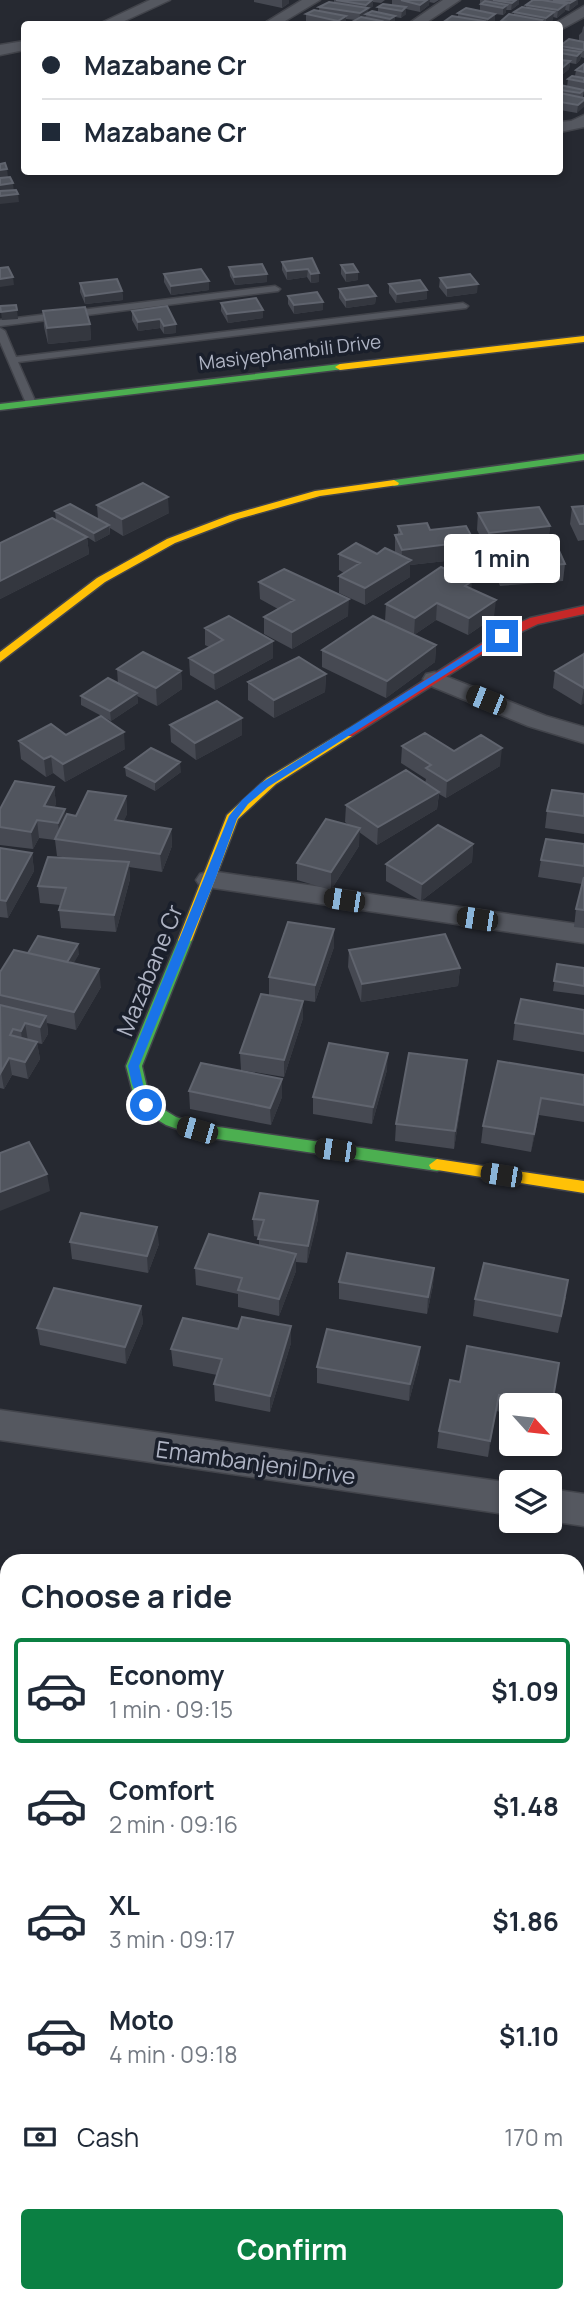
<!DOCTYPE html>
<meta charset="utf-8">
<style>
:root{--surface:#fff;--page:#f6f6f7;--text:#1f2937;--muted:#747a83;--line:#e0e1e3;--accent:#0b8043}
body{margin:0;font-family:Manrope,sans-serif;background:var(--page);color:var(--text);height:100vh;display:flex;flex-direction:column;font-size:26px;white-space:nowrap}
*{box-sizing:border-box;margin:0}
p{font-size:23px;color:var(--muted)}
.icon{flex:none;width:38px;height:38px;fill:none;stroke:currentColor;stroke-width:2;stroke-linecap:round;stroke-linejoin:round}
.map{position:relative;flex:1;overflow:hidden}
.drawer{position:absolute;left:0px;top:1554px;width:584px;height:749px;display:flex;flex-direction:column;background:var(--surface);border-radius:21px 21px 0 0;box-shadow:0 4px 10px #0003}
.drawer>*{flex:none}
.hud{position:absolute;left:21px;top:21px;width:542px;height:154px;border-radius:7px;box-shadow:0 4px 10px #0003;display:grid;align-content:center;height:154px;padding:0 21px;background:var(--surface)}
.needle{width:46px;rotate:117deg}
.controls{position:absolute;left:499px;top:1393px;display:grid;gap:14px}
.controls a{display:grid;place-items:center;width:63px;height:63px;border-radius:7px;background:var(--surface);box-shadow:0 4px 10px #0003;font-size:35px}
.end{position:absolute;width:32px;height:32px;margin:-16px;border:9px solid #1a73e8;background:#fff;box-shadow:0 0 0 4px #fff}
.from{border-radius:50%}
.bubble{position:absolute;height:49px;border-radius:7px;background:var(--surface);box-shadow:0 4px 10px #0003;font-size:23px;font-weight:700;line-height:49px;text-align:center}
.car{position:absolute;width:21px;height:42px;margin:-21px -10px;border-radius:9px;box-shadow:0 0 5px 2px #0007;background:linear-gradient(#222 24%,#8ab4d8 0 40%,#222 0 76%,#8ab4d8 0 86%,#222 0)}
.hud b{display:flex;align-items:center;gap:24px;height:66px;font-size:26px}
.hud b+b{border-top:2px solid var(--line)}
.hud i{width:18px;height:18px;background:var(--text)}
ul{padding:0;list-style:none}
li{display:flex;align-items:center;gap:21px;height:105px;margin:0 14px 10px;padding:0 7px;border:4px solid transparent;border-radius:7px}
li div{flex:1}
li b{display:block;font-size:26px}
li em{font-style:normal;font-weight:700}
li.selected{border-color:var(--accent)}
li>.icon{width:63px;height:63px;stroke-width:1.5}
h2{padding:0 21px;font-size:32px;line-height:84px}
.pay{display:flex;align-items:center;gap:18px;height:77px;padding:0 21px;font-size:26px}
.pay p{margin-inline-start:auto}
.cta{display:flex;gap:14px;margin-top:auto;padding:14px 21px}
.cta a{flex:1;height:80px;border-radius:7px;background:var(--accent);color:#fff;font-size:28px;font-weight:700;line-height:80px;text-align:center}
.map>svg:first-child{display:block}
.lines{fill:none;stroke-linecap:round;stroke-linejoin:round}
.lane-casing{stroke:#42444b;stroke-width:3}
.street-casing{stroke:#42444b;stroke-width:3}
.fast-casing{stroke:#42444b;stroke-width:3}
.slow-casing{stroke:#42444b;stroke-width:3}
.jam-casing{stroke:#42444b;stroke-width:3}
.lane{fill:#555860;fill-rule:evenodd}
.street{fill:#555860;fill-rule:evenodd}
.fast{fill:#4caf50;fill-rule:evenodd}
.slow{fill:#ffc107;fill-rule:evenodd}
.jam{fill:#c62828;fill-rule:evenodd}
.wall{fill:#464952}
.shaded-wall{fill:#34373f}
.building{fill:#51555e;stroke:#60646e;stroke-width:2}
.route{fill:#1a73e8}
.labels{text-anchor:middle;dominant-baseline:central;stroke-width:7;stroke-linejoin:round;paint-order:stroke}
.far-street-label{font-size:19px;fill:#afb4c4;stroke:#1a1f2b}
.street-label{font-size:23px;fill:#afb4c4;stroke:#1a1f2b}
</style>
<div class="map">
<svg width="584" height="2303" viewBox="0 0 584 2303">
<rect width="100%" height="100%" fill="#262931"/>
<g class="lines">
<defs>
<path id="lane" d="M275,286L280,289L278,291L0,326V320Z
M463,303L468,306L466,308L18,362L36,403L31,406L26,403L0,342V328L5,331L16,357Z"/>
<path id="street" d="M150,0H170L118,24H99Z
M302,0H320L280,24H263Z
M443,0H460L424,24H408Z
M584,6V17L560,30V24H554Z
M24,41V50L0,55V45Z
M584,115V127L560,132V122L571,121Z
M435,672L546,716L584,727V743L528,726L426,684L423,679L426,674Z
M210,871L584,925V943L200,886L196,880L200,874Z
M0,1410L511,1483V1515L0,1440Z
M550,1489L584,1494V1526L550,1521Z
M578,1933H584V1977L578,1976Z
M7,2290V2296H57L54,2303H2Z"/>
<path id="fast" d="M340,364L345,367L344,369L0,410V404Z
M584,454V460L394,486L389,483L394,480Z
M185,935L192,940L142,1066L148,1092L158,1106L176,1117L198,1124L437,1159L445,1165L443,1169L437,1171L197,1136L166,1125L148,1114L133,1093L126,1066L178,940Z"/>
<path id="slow" d="M584,336V342L340,370L335,367L340,364Z
M394,480L399,483L398,485L320,496L238,519L175,543L105,582L0,662V652L97,578L167,539L230,515L315,491Z
M348,729L352,730V736L276,784L238,819L192,940L185,945L180,943L178,940L227,815L267,778Z
M437,1159L584,1181V1193L431,1169L429,1165Z"/>
<path id="jam" d="M584,606V614L538,624L506,639L352,736H344L342,733L498,633L530,618Z"/>
</defs>
<!-- lane casing -->
<use href="#lane" class="lane-casing"/>
<!-- street casing -->
<use href="#street" class="street-casing"/>
<!-- fast casing -->
<use href="#fast" class="fast-casing"/>
<!-- slow casing -->
<use href="#slow" class="slow-casing"/>
<!-- jam casing -->
<use href="#jam" class="jam-casing"/>
<!-- lane -->
<use href="#lane" class="lane"/>
<!-- street -->
<use href="#street" class="street"/>
<!-- fast -->
<use href="#fast" class="fast"/>
<!-- slow -->
<use href="#slow" class="slow"/>
<!-- jam -->
<use href="#jam" class="jam"/>
</g>
<!-- wall -->
<path class="wall" d="M254,0H289V3L282,8L254,2Z
M334,0H385L381,3L373,2V6L368,10V13L378,12V7L392,5V0H439L434,3L429,2V5L420,12L406,9V14L401,18L395,17V23L393,24H352V22L356,20L346,19V24H319L306,22V14L319,11V7L334,3Z
M480,0H519V4L511,10H506V12L503,15L495,14V21L490,24H445V21L458,17V13L480,11Z
M533,0H578V4L569,11L565,10V11L557,18L553,17V20L547,24H490H501V21L514,15V12L526,7V5Z
M584,26V58L581,57L580,60L576,64L570,63L569,69L562,75L560,74V46L579,41V35L582,32L583,27Z
M584,64V90L583,97L577,113L560,110V85L567,87L568,79L575,76L576,70Z
M282,262L319,273V282L311,283L307,277L287,280L282,270Z
M341,265L358,280L346,282L341,274Z
M229,267L267,282L235,285L230,276Z
M164,274L209,281V290L171,295L164,282Z
M440,278L477,293L447,297L439,287Z
M80,283L122,291L123,300L85,304L80,292Z
M389,284L427,299L396,303L389,293Z
M339,289L376,296L375,304L346,308L339,298Z
M288,296L323,310L294,314L288,304Z
M221,303L263,310V318L228,323L221,311Z
M167,306L176,333L164,334L160,328L138,331L132,320V311Z
M43,311L90,324L91,340L48,344L44,327Z
M97,505L169,513L123,536L110,528V534L95,542L87,537L89,554L0,599V543L56,520L55,511L98,519Z
M584,506V540L578,541L570,524L572,507Z
M478,513L550,526L548,543L487,550L477,530Z
M398,526L430,530L472,558L410,565V577L365,605L339,593V576L344,573L339,570V554L395,553V535L398,534Z
M493,550L565,564L563,581L500,586L492,567Z
M259,582L348,616L292,649L264,634V617L278,609L260,599Z
M471,589L494,617L468,635L436,620L414,635L385,621L386,604Z
M205,628L273,658L215,690L190,675L189,658L209,647L205,645Z
M436,645L435,662L386,698L322,667V650Z
M584,650V703L581,705L553,688L555,671L583,655Z
M117,669L181,671L182,689L157,706L137,696L138,703L111,721L81,705V696L118,684Z
M326,674L325,692L274,718L248,700V682Z
M242,718V735L196,760L171,742L170,725Z
M66,735L125,749L65,782L53,773L46,777L21,759L19,741Z
M402,746L454,751L500,766L446,798L439,794L437,809L377,845L359,832V846L331,890L297,880V863L350,826L345,822L346,805L425,783L426,779L401,763Z
M125,767L181,772L155,791L126,776Z
M54,787L56,804L54,808L66,817L76,816L126,796L127,814L123,822L171,829L172,846L162,872L129,867L130,879L116,932L61,928L59,910L60,905L40,903L38,886L73,859L57,856L55,840L39,838L33,849L0,845V809Z
M584,794V834L545,828L547,811Z
M473,844L472,862L421,901L386,881V864Z
M584,844V928L574,927L576,909L582,884L538,877L541,860Z
M0,848L32,853L34,871L8,918L0,917Z
M334,929V947L315,1002L269,995V977Z
M349,950L460,968L458,986L361,1002L348,967Z
M28,953L79,954L73,963L101,987L76,1030L47,1023L48,1034L42,1044L37,1043L40,1059L28,1079L12,1075L4,1089L0,1088V972Z
M557,964L584,968V995L553,991Z
M303,1001V1018L284,1077L241,1070L240,1053Z
M584,1010V1052L513,1040L515,1023Z
M387,1070L372,1124L313,1114V1097Z
M584,1075V1122L539,1115L531,1152L481,1143L483,1126Z
M465,1078L454,1149L395,1141L396,1124Z
M282,1079V1097L271,1125L190,1109L189,1091Z
M253,1219H318L307,1263L296,1262V1271L279,1316L238,1307V1294L196,1285L195,1268L259,1246V1237L254,1236Z
M70,1242L159,1244L148,1273L72,1259Z
M434,1268L433,1285L427,1314L339,1299V1282Z
M566,1297L558,1333L473,1316L475,1299Z
M141,1306L143,1323L126,1364L40,1345L37,1328Z
M291,1343L270,1412L215,1401L214,1384L217,1375L173,1366L171,1349Z
M420,1347L419,1363L409,1401L317,1383V1367Z
M559,1363L550,1420V1405H511V1414L496,1411L488,1457L437,1448L439,1431L460,1382Z
M578,1683L584,1684V1746L578,1745Z
M0,1698L7,1699V1838L0,1837Z
M578,1798L584,1800V1872L578,1871Z"/>
<!-- shaded-wall -->
<path class="shaded-wall" d="M282,0H289V3L282,8Z
M372,0H373V6L368,10V15L366,14V16L359,21L360,13L366,10V5Z
M427,0H430L429,5L420,12V5Z
M516,0H519V4L511,10L512,3Z
M575,0H578V4L569,11L570,3Z
M566,4L565,11L557,18L558,10Z
M507,5L506,12L503,15V8Z
M406,7V14L401,18L402,11Z
M554,12L553,20L546,24V18Z
M495,14V21L490,24H488V19Z
M346,16V24H338V21Z
M395,16V23L390,24V19Z
M581,52L580,60L576,64L577,56Z
M570,61L569,69L562,75L563,67Z
M584,100V107L577,113L578,105Z
M7,169L8,177L0,178V170Z
M13,183L14,192L0,193V185Z
M18,194L19,202L0,204V196Z
M308,269L307,277L287,280V271Z
M358,272V280L346,282V273Z
M319,273V282L311,283V274Z
M267,274V282L235,285L234,277Z
M13,277L14,285L0,287V279Z
M209,281V290L171,295V286Z
M478,284L477,293L447,297V288Z
M427,290V299L396,303L397,294Z
M122,291L123,300L85,304V296Z
M376,296L375,304L346,308V300Z
M323,302V310L294,314V305Z
M17,310L18,319L2,320L1,312Z
M263,310V318L228,323L227,314Z
M160,319V328L138,331V322Z
M90,324L91,340L48,344L47,328Z
M176,324V333L164,334V326Z
M168,497L169,513L123,536L122,519Z
M109,525L110,534L95,542L94,533Z
M550,526L548,543L487,550L489,533Z
M87,537L89,554L0,599V581Z
M474,541L472,558L410,565V577L365,605V588L401,566L402,550Z
M472,581L471,598L465,586Z
M349,599L348,616L292,649V632Z
M496,600L494,617L468,635L469,618Z
M437,603L436,620L414,635L415,618Z
M273,641V658L215,690L214,673Z
M436,645L435,662L386,698L387,681Z
M181,671L182,689L157,706L156,688Z
M326,674L325,692L274,718V700Z
M584,688V703L581,705Z
M137,693L138,703L111,721L110,711Z
M242,718V735L196,760L195,743Z
M124,732L125,749L65,782L63,764Z
M502,748L500,766L446,798L447,781Z
M51,756L53,773L46,777L44,759Z
M180,762L181,772L155,791V782Z
M54,787L56,804L47,822L44,806Z
M439,792L437,809L377,845L378,827Z
M126,796L127,814L116,838L115,820Z
M65,809L67,827L60,841L58,823Z
M37,820L39,838L33,849L31,832Z
M360,828L359,846L331,890V872Z
M171,829L172,846L162,872L160,854Z
M473,844L472,862L421,901L422,884Z
M32,853L34,871L8,918L6,901Z
M129,862L130,879L116,932L114,915Z
M334,929V947L315,1002V985Z
M78,944L79,954L67,975L65,965Z
M460,968L458,986L361,1002L362,984Z
M99,969L101,987L76,1030L74,1012Z
M303,1001V1018L284,1077V1060Z
M46,1016L48,1034L42,1044L40,1027Z
M25,1023L28,1041L23,1049L21,1031Z
M37,1042L40,1059L28,1079L25,1062Z
M388,1053L387,1070L372,1124L373,1107Z
M9,1058L12,1075L4,1089L1,1072Z
M467,1060L465,1078L454,1149L455,1131Z
M282,1079V1097L271,1125L270,1108Z
M541,1098L539,1115L531,1152L534,1134Z
M47,1174L50,1191L0,1211V1192Z
M318,1201V1219L307,1263L308,1246Z
M157,1227L159,1244L148,1273L147,1256Z
M296,1254V1271L279,1316V1299Z
M434,1268L433,1285L427,1314L428,1297Z
M141,1306L143,1323L126,1364L125,1347Z
M291,1326V1343L270,1412V1396Z
M420,1347L419,1363L409,1401L410,1384Z
M499,1395L496,1411L488,1457L490,1441Z
M7,1907V1935L0,1963V1935Z
M379,2296H386L381,2303H373Z"/>
<!-- building -->
<path class="building" d="M336,0H372L366,5Z
M401,0H427L420,5Z
M493,0H516L512,3Z
M533,0H542L566,4L558,10L526,5Z
M553,0H575L570,3Z
M485,1L507,5L503,8L481,4Z
M329,2L368,8L360,13L319,7Z
M383,4L406,7L402,11L378,7Z
M522,7L554,12L546,18L514,12Z
M466,8L495,14L488,19L458,13Z
M314,10L346,16L338,21L306,14Z
M372,11L395,16L390,19L366,14Z
M509,14L542,20L537,24H522L501,21Z
M452,16L484,21L480,24H463L445,21Z
M361,17L381,21L375,24H363L352,22Z
M493,22L505,24H490Z
M569,39L584,42V50L560,46Z
M560,49L581,52L577,56L560,53Z
M560,60L570,61L563,67L560,66Z
M584,64V72L576,70Z
M572,76L584,78V82L568,79Z
M560,85L584,90L580,93L560,90Z
M560,93L584,98V100L578,105L560,102Z
M5,163L7,169L0,170V164Z
M10,177L13,183L0,185V178Z
M16,190L18,194L0,196V191Z
M312,258L319,273L311,274L308,269L287,271L282,262Z
M262,264L267,274L234,277L229,267Z
M353,264L358,272L346,273L341,265Z
M8,267L13,277L0,279V268Z
M201,269L209,281L171,286L164,274Z
M470,274L478,284L447,288L440,278Z
M117,279L122,291L85,296L80,283Z
M420,280L427,290L397,294L389,284Z
M368,285L376,296L346,300L339,289Z
M317,292L323,302L294,305L288,296Z
M256,298L263,310L227,314L221,303Z
M16,305L17,310L1,312L0,306Z
M167,306L176,324L164,326L160,319L138,322L132,311Z
M85,307L90,324L47,328L43,311Z
M143,483L168,497L122,519L97,505Z
M70,504L109,525L94,533L55,511Z
M584,506V524H580L572,507Z
M539,507L550,526L489,533L478,513Z
M52,518L87,537L0,581V543Z
M427,523L430,530L466,526L474,541L402,550L395,535L402,534L398,526Z
M356,543L377,554L385,548L411,560L365,588L339,576L360,563L339,554Z
M556,544L565,564L501,570L493,550Z
M441,567L472,581L465,586L496,600L469,618L437,603L415,618L386,604Z
M284,569L349,599L292,632L264,617L294,600L259,582Z
M229,616L273,641L214,673L189,658L223,640L205,628Z
M373,616L436,645L387,681L322,650Z
M143,652L181,671L156,688L117,669Z
M584,654V688L555,671Z
M299,657L326,674L274,700L248,682Z
M108,678L137,693L110,711L81,696Z
M217,701L242,718L195,743L170,725Z
M101,716L124,732L63,764L51,756L44,759L19,741L51,724L66,735Z
M425,733L454,751L481,735L502,748L447,781L426,768L431,765L402,746Z
M151,748L180,762L155,782L125,767Z
M406,770L439,792L378,827L346,805Z
M15,781L54,787L44,806L65,809L58,823L37,820L31,832L0,827V809Z
M552,790L584,794V816L547,811Z
M88,791L126,796L115,820L171,829L160,854L55,839L67,814L76,816Z
M326,819L360,828L331,872L297,863Z
M438,825L473,844L422,884L386,864Z
M546,839L584,844V866L541,860Z
M0,848L32,853L6,901L0,900Z
M48,857L129,862L114,915L59,910L66,888L38,886Z
M584,877V910L576,909Z
M288,922L334,929L315,985L269,977Z
M445,934L460,968L362,984L349,950Z
M38,936L78,944L67,962L28,953Z
M14,950L99,969L74,1012L0,995V972Z
M557,964L584,968V986L554,981Z
M261,994L303,1001L284,1060L240,1053Z
M521,999L584,1010V1034L515,1023Z
M0,1005L46,1016L40,1027L25,1023L21,1031L13,1029L10,1035L37,1042L25,1062L9,1058L1,1072Z
M329,1043L388,1053L373,1107L313,1097Z
M409,1053L467,1060L455,1131L396,1124Z
M498,1061L584,1075V1105L541,1098L534,1134L483,1126Z
M201,1063L282,1079L270,1108L189,1091Z
M29,1142L47,1174L0,1192V1153Z
M260,1193L318,1201L308,1246L258,1239L264,1220L253,1219Z
M81,1213L157,1227L147,1256L70,1242Z
M209,1234L296,1254L279,1299L238,1290L242,1278L195,1268Z
M347,1253L434,1268L428,1297L339,1282Z
M484,1263L568,1280L561,1316L475,1299Z
M54,1288L141,1306L125,1347L37,1328Z
M242,1317L291,1326L270,1396L214,1384L222,1359L171,1349L183,1318L238,1329Z
M327,1329L420,1347L410,1384L317,1367Z
M467,1346L559,1363L552,1404L499,1395L490,1441L439,1431L450,1380L460,1382Z
M578,1683L584,1684V1731L578,1729Z
M0,1698L7,1699V1825L0,1824Z
M578,1798L584,1800V1853L578,1852Z
M0,1891L7,1892V1907L0,1935Z
M578,2144L584,2147V2175L578,2201Z
M288,2296H379L373,2303H283Z
M458,2296H476L482,2303H453Z"/>
<!-- route -->
<path class="route" d="M499,634L506,636L268,787L248,804L237,819L215,880L139,1066L143,1084L152,1105L150,1108H142L132,1084L128,1066L229,816L242,800L261,783Z"/>
<g class="labels">
<!-- far-street labels -->
<g class="far-street-label">
<text transform="translate(290 352) rotate(-7)">Masiyephambili Drive</text>
</g>
<!-- street labels -->
<g class="street-label">
<text transform="translate(149 970) rotate(-68)">Mazabane Cr</text>
<text transform="translate(256 1462) rotate(8)">Emambanjeni Drive</text>
</g>
</g>
</svg>
<div class="controls">
<a><svg class="needle" viewBox="-14 -14 28 28"><path d="M0-13l5 13h-10z" fill="#e53935"/><path d="M0 13l5-13h-10z" fill="#747a83"/></svg></a>
<a><svg class="icon" aria-label="layers" viewBox="0 0 24 24"><path d="M12 4l9 5-9 5-9-5zM3 14l9 5 9-5"/></svg></a>
</div>
<i class="end from" style="left:146px;top:1105px"></i>
<i class="end" style="left:502px;top:636px"></i>
<div class="bubble" style="left:444px;top:534px;width:116px">1 min</div>
<i class="car" style="left:486px;top:700px;rotate:292deg"></i>
<i class="car" style="left:344px;top:900px;rotate:279deg"></i>
<i class="car" style="left:477px;top:919px;rotate:279deg"></i>
<i class="car" style="left:197px;top:1130px;rotate:286deg"></i>
<i class="car" style="left:335px;top:1150px;rotate:278deg"></i>
<i class="car" style="left:501px;top:1175px;rotate:279deg"></i>
<div class="hud">
<b><i class="from"></i>Mazabane Cr</b>
<b><i></i>Mazabane Cr</b>
</div>
<section class="drawer">
<h2>Choose a ride</h2>
<ul>
<li class="selected"><svg class="icon" aria-label="car" viewBox="0 0 24 24"><path d="M5 17H2v-5l4-1 3-4h7l3 4 3 1v5h-3M9 17h6M6 11h13"/><circle cx="7" cy="17" r="2"/><circle cx="17" cy="17" r="2"/></svg><div><b>Economy</b><p>1 min · 09:15</p></div><em>$1.09</em></li>
<li><svg class="icon" aria-label="car" viewBox="0 0 24 24"><path d="M5 17H2v-5l4-1 3-4h7l3 4 3 1v5h-3M9 17h6M6 11h13"/><circle cx="7" cy="17" r="2"/><circle cx="17" cy="17" r="2"/></svg><div><b>Comfort</b><p>2 min · 09:16</p></div><em>$1.48</em></li>
<li><svg class="icon" aria-label="car" viewBox="0 0 24 24"><path d="M5 17H2v-5l4-1 3-4h7l3 4 3 1v5h-3M9 17h6M6 11h13"/><circle cx="7" cy="17" r="2"/><circle cx="17" cy="17" r="2"/></svg><div><b>XL</b><p>3 min · 09:17</p></div><em>$1.86</em></li>
<li><svg class="icon" aria-label="car" viewBox="0 0 24 24"><path d="M5 17H2v-5l4-1 3-4h7l3 4 3 1v5h-3M9 17h6M6 11h13"/><circle cx="7" cy="17" r="2"/><circle cx="17" cy="17" r="2"/></svg><div><b>Moto</b><p>4 min · 09:18</p></div><em>$1.10</em></li>
</ul>
<div class="pay"><svg class="icon" aria-label="cash" viewBox="0 0 24 24"><path d="M3 7h18v10H3z"/><circle cx="12" cy="12" r="2"/></svg>Cash<p>170 m</p></div>
<div class="cta"><a>Confirm</a></div>
</section>
</div>
